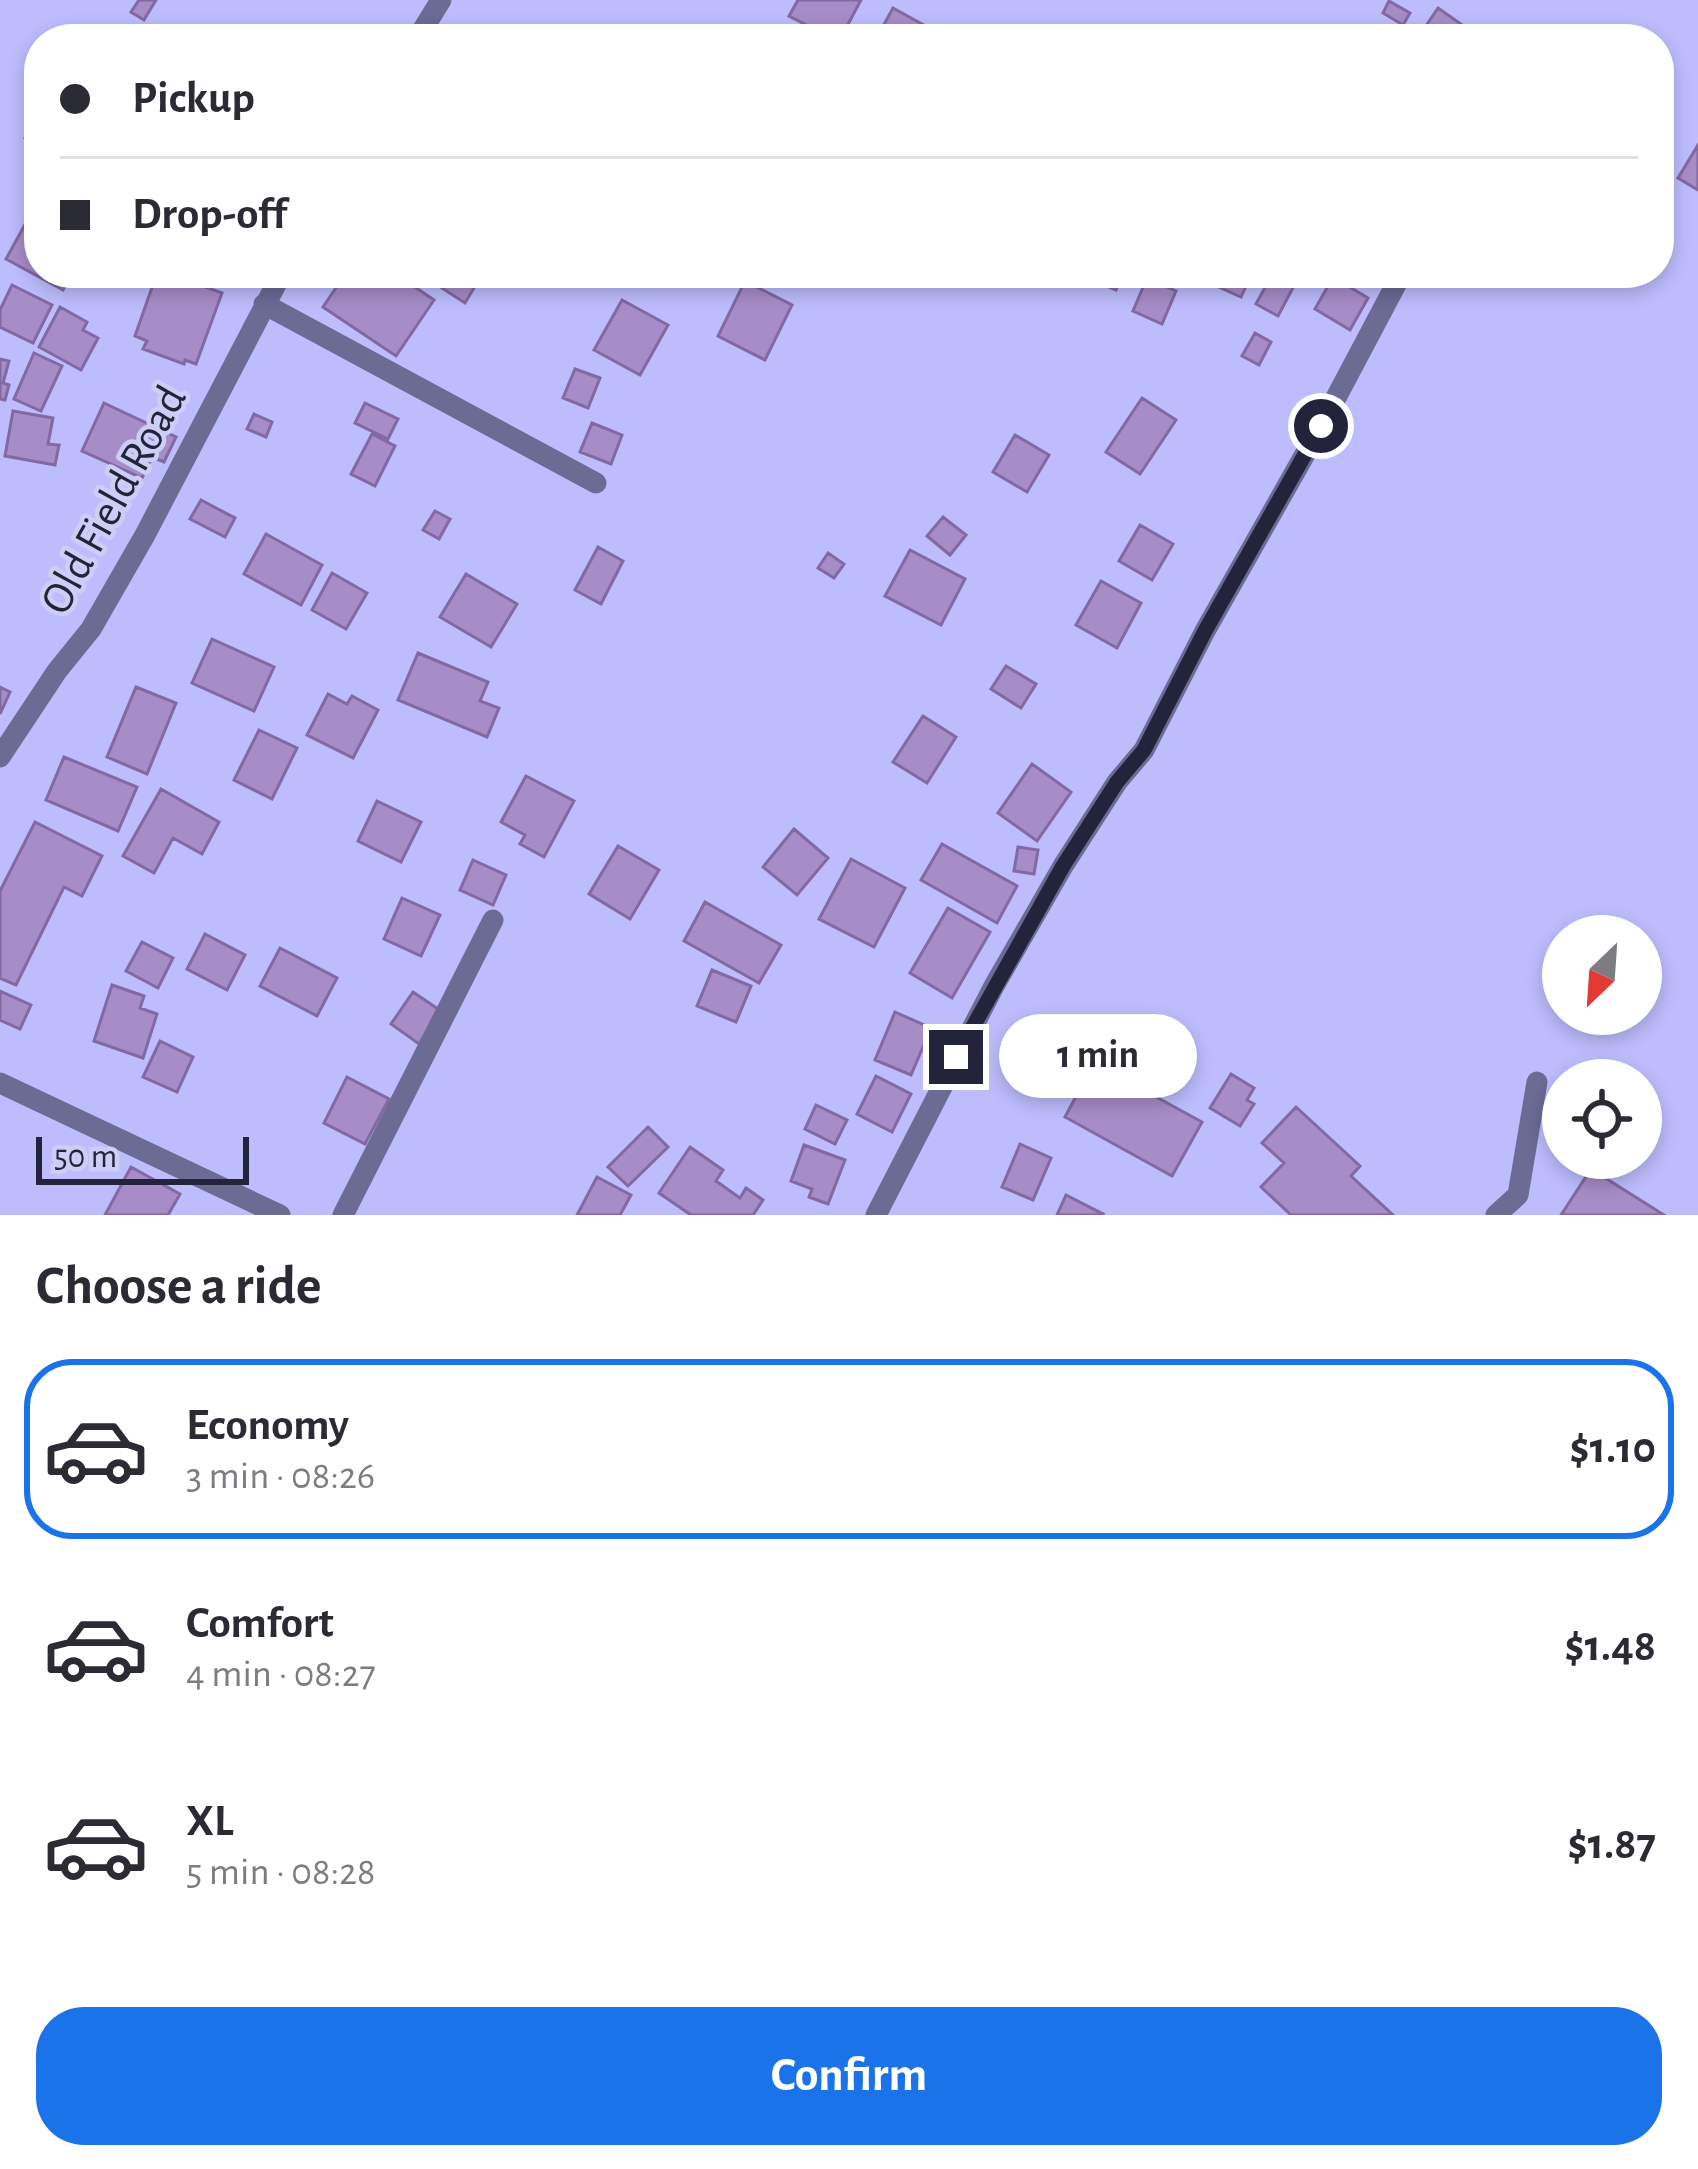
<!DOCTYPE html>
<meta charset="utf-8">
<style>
:root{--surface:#fff;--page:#f7f7f7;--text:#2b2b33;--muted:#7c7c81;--line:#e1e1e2;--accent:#1a73e8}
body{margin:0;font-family:"Alegreya Sans",sans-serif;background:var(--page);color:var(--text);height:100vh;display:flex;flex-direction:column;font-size:45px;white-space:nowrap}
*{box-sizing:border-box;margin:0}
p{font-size:39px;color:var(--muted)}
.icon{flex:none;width:66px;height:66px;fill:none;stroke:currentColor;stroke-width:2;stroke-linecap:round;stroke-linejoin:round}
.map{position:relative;height:1215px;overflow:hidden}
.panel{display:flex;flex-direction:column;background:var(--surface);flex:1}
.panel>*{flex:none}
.banner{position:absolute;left:24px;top:24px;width:1650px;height:264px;border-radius:48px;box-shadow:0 6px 18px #0003;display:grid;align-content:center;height:264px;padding:0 36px;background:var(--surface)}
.needle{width:78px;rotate:205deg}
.controls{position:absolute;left:1542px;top:915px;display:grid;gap:24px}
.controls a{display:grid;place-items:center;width:120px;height:120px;border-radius:50%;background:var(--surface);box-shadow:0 6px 18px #0003;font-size:60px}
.scale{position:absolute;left:36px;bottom:30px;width:213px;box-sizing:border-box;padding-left:12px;border:6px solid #23233b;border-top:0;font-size:33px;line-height:42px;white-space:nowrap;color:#23233b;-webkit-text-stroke:9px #cdcef5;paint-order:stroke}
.end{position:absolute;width:54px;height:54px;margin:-27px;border:15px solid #23233b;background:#fff;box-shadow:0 0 0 6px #fff}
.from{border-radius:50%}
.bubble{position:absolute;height:84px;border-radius:42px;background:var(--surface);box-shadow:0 6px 18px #0003;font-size:39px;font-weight:700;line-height:84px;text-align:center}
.banner b{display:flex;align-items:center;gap:42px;height:114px;font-size:45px}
.banner b+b{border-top:3px solid var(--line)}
.banner i{width:30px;height:30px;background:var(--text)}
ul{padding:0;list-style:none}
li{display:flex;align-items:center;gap:36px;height:180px;margin:0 24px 18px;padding:0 12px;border:6px solid transparent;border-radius:48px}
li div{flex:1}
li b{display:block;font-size:45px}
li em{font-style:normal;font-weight:700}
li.active{border-color:var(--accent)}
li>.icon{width:108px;height:108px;stroke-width:1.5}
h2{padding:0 36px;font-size:54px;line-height:144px}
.action{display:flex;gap:24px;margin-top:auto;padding:24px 36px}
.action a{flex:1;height:138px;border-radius:48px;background:var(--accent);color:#fff;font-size:48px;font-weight:700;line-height:138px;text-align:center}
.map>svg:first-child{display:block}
.building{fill:#a78dc8;stroke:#8269a2;stroke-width:3}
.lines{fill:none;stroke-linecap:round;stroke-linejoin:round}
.street{stroke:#6b6b94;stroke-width:21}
.route{stroke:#23233b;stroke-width:15}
.labels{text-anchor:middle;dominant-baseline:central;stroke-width:9;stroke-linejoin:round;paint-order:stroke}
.street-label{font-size:45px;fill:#23233b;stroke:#cdcef5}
</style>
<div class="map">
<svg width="1698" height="1215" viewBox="0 0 1698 1215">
<rect width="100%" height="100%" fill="#bdbdfe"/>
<!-- building -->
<path class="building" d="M139,0H156L144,20L131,12Z
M798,0H861L840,39H834L789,16Z
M1389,1L1410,13L1403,25L1383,13Z
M893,8L933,30L928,39H876Z
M1438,8L1468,29L1460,39H1417Z
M1081,26L1104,39H1074Z
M39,101V144L25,138Z
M1698,145V190L1678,178Z
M39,199V273H72L63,290L6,259Z
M157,273H167L222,293L196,364L185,360L184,364L143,349L147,341L135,336Z
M346,273H394L434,300L396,356L323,307Z
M452,273H483L465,303L442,288Z
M1082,273H1123L1116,290L1081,275Z
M1201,273H1252L1241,297L1199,278Z
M1273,273L1295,284L1278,316L1256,304Z
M1333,277L1368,298L1350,330L1315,309Z
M1147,278L1176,291L1162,324L1133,311Z
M745,281L792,305L765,360L718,336Z
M12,285L52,305L33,343L0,327V310Z
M622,300L668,325L640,375L594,350Z
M60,307L87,322L83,330L98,338L81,370L39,347Z
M1255,333L1271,342L1259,365L1242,356Z
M34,353L62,366L41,411L14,399Z
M0,359L9,361L3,383L9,385L5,400L0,399Z
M575,369L600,378L588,408L563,398Z
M1142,398L1176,420L1140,474L1106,452Z
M104,403L176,437L164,462L152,457L142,478L82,451Z
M365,403L398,419L388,439L355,423Z
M13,411L53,418L48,444L59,445L55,465L5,456Z
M254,414L272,422L266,437L247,429Z
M592,423L622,435L611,464L580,452Z
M372,434L395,446L375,486L351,474Z
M1015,435L1049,455L1027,492L993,472Z
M201,500L235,518L225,537L190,519Z
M435,511L450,519L439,539L423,530Z
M943,517L966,535L950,555L927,536Z
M1140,525L1173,544L1152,580L1119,561Z
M266,534L322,565L301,605L244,574Z
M598,547L623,561L601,604L575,590Z
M910,550L965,579L941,625L885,596Z
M828,553L844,564L834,578L818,568Z
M332,573L367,593L346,629L312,610Z
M466,574L517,604L491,647L440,617Z
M1101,581L1141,603L1117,648L1076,625Z
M212,639L274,667L254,711L192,683Z
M418,653L488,682L480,701L499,708L487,737L398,700Z
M1006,666L1036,684L1021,708L991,689Z
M0,687L10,692L0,714Z
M136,687L176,703L147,774L107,757Z
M328,694L347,704L352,696L378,710L353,758L307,735Z
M923,716L956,737L927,783L893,762Z
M259,730L297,748L272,799L234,780Z
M64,757L137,787L118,831L46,800Z
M1032,764L1071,792L1037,841L998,813Z
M526,776L574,801L544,857L520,844L525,835L501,822Z
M161,789L219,822L202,854L173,838L154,873L123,856Z
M377,801L421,822L401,862L358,841Z
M35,822L102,856L82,896L64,887L16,985L0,978V891Z
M794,829L828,858L797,895L763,867Z
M942,844L1017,886L997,923L921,880Z
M618,846L659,870L630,919L589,894Z
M1018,847L1038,850L1034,874L1014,871Z
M851,859L905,888L874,947L819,919Z
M473,860L506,875L493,905L460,890Z
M402,898L440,915L421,956L384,939Z
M705,902L781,945L759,983L684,941Z
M948,908L990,932L952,998L910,973Z
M205,934L245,955L227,990L187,969Z
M142,942L173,958L158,988L126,971Z
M280,948L337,978L317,1016L260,986Z
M712,970L751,986L736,1022L697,1006Z
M112,985L144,996L140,1008L157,1014L143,1058L94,1041Z
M0,991L31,1005L20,1029L0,1020Z
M413,992L441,1011L419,1044L391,1024Z
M895,1012L931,1028L911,1075L875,1060Z
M160,1041L193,1057L177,1092L143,1077Z
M1094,1063L1202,1122L1172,1176L1065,1117Z
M1231,1074L1254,1088L1247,1100L1254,1104L1240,1126L1210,1108Z
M876,1076L911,1094L892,1132L857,1114Z
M347,1077L389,1099L365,1144L324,1123Z
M816,1105L847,1120L835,1144L805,1129Z
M1296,1107L1360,1166L1351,1176L1393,1215H1291L1261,1187L1284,1163L1262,1143Z
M648,1127L668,1147L628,1186L608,1167Z
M1020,1144L1051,1158L1033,1200L1002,1187Z
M804,1145L845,1160L828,1204L809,1197L812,1189L791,1181Z
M690,1147L723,1170L716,1181L740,1198L746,1188L763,1200L753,1215H691L659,1193Z
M131,1167L180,1194L168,1215H105Z
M1591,1169L1664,1215H1561Z
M597,1177L631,1195L620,1215H577Z
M1066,1195L1103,1214L1102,1215H1057Z"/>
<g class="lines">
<!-- street -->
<path class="street" d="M417,39L441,0
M264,304L596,483
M0,757L57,671L91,629L145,535L282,273
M0,1083L280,1215
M343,1215L493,920
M876,1215L994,986L1063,866L1117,782L1144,750L1205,631L1321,426L1402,273
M1496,1215L1518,1195L1537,1082"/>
</g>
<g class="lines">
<!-- route -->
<path class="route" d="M956,1057L1063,866L1117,782L1144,750L1205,631L1321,426"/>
</g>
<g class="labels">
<!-- street labels -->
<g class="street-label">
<text transform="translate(114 500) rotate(-61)">Old Field Road</text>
</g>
</g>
</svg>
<div class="controls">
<a><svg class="needle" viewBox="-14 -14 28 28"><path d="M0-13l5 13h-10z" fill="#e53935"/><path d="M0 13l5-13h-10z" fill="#7c7c81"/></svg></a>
<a><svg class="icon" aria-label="locate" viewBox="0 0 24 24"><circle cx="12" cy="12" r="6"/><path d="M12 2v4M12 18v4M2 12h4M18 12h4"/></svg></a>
</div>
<div class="scale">50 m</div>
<i class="end from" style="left:1321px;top:426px"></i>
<i class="end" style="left:956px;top:1057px"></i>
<div class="bubble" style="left:999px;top:1014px;width:198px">1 min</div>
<div class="banner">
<b><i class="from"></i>Pickup</b>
<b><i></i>Drop-off</b>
</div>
</div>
<section class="panel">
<h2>Choose a ride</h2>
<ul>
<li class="active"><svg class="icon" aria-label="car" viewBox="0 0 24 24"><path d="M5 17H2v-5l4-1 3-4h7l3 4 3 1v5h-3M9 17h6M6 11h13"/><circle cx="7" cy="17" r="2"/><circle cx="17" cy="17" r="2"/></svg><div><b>Economy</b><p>3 min · 08:26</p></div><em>$1.10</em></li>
<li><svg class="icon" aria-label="car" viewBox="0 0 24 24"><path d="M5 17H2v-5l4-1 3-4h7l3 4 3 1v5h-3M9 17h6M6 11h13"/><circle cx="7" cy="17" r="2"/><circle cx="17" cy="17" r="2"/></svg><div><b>Comfort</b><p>4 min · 08:27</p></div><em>$1.48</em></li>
<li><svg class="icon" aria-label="car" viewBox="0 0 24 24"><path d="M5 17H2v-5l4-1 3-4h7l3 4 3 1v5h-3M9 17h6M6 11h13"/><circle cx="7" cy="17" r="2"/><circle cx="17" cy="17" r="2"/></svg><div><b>XL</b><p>5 min · 08:28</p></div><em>$1.87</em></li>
</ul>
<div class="action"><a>Confirm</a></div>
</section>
